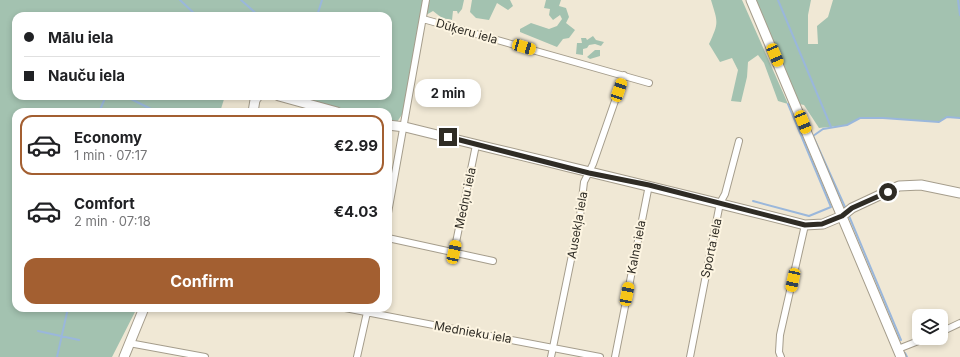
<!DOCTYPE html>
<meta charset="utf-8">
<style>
:root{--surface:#fff;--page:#f6f6f6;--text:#202124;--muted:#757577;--line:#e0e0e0;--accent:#a35f31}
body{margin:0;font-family:Inter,sans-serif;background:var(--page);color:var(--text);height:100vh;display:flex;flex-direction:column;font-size:15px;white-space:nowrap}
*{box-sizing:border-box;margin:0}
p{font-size:13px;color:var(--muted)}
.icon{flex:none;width:22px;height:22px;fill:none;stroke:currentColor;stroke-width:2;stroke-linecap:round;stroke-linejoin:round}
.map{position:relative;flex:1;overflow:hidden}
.panel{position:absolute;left:12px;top:108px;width:380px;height:204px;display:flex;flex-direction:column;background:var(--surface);border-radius:12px;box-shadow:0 2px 6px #0003}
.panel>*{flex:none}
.guide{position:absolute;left:12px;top:12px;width:380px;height:88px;border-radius:12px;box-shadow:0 2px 6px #0003;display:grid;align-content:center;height:88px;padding:0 12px;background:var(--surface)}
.controls{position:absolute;left:912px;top:309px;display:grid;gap:8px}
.controls a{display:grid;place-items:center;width:36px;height:36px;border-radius:8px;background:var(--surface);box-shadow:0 2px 6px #0003;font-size:20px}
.end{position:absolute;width:18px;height:18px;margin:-9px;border:5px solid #2f2c25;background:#fff;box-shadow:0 0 0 2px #fff}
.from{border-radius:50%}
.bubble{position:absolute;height:28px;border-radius:12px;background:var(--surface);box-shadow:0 2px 6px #0003;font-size:13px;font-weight:700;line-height:28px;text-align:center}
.car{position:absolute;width:12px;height:24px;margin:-12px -6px;border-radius:5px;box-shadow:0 0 3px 1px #0007;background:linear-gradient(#f5c518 24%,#345 0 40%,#f5c518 0 76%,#345 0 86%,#f5c518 0)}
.guide b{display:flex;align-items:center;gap:14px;height:38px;font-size:15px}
.guide b+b{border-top:1px solid var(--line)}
.guide i{width:10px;height:10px;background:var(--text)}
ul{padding:7px 0 0;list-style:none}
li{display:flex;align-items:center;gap:12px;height:60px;margin:0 8px 6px;padding:0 4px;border:2px solid transparent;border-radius:12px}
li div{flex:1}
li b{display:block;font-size:15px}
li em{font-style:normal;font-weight:700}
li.selected{border-color:var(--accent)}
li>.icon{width:36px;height:36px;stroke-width:1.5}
.cta{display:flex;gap:8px;margin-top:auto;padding:8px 12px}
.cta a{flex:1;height:46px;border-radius:12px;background:var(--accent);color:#fff;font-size:16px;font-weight:700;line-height:46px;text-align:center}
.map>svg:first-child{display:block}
.green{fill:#a3c2b0}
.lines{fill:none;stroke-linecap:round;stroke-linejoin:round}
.stream{stroke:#9ab7db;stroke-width:2}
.street-casing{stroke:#a59d8c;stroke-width:8}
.secondary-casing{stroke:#a59d8c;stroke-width:11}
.street{stroke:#fff;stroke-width:6}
.secondary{stroke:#fff;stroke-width:9}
.route{stroke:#2f2c25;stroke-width:5}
.labels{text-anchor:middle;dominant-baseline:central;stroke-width:4;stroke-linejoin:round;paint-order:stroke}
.street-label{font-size:12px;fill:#2f2c25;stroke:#fdf5e2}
</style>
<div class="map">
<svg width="960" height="357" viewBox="0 0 960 357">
<rect width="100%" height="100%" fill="#f0e8d5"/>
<!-- green -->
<path class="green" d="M0,0H423L403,113L397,122H388V112H349L291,96H388V16H16V96H225L220,112H16V308H137L112,357H0Z
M428,0H464L462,9L458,14L457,11H453L452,20L442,18L433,11L426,15Z
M472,0H510L513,6L508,10L497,3L489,20L476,18L470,12Z
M546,0H561L559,6L566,8L569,17L566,23L575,30L569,38L563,39L557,47L520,32V29L531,23L549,29L557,26L562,19L560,15L553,20L549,15L550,9L544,8Z
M711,0H742L788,104L778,101L764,63L758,55L748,62L747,77L741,102L731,101L738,70L732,58L720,62L709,44C719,22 718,23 711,0Z
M756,0H811L808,15V44H818L817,26L828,17L833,0H960V118L947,117L939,122L883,118H861L847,125L819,128L804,105L799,104Z
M593,36L596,40L604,42L601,46L595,44L589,45L587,48L583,49V55L576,54L577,43H582L581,38H586L587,40Z
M595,50H600V56L590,59L587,57Z"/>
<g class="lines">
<!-- stream -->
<path class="stream" d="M180,0L197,16
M241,0L259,16
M778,0L831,127
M958,0L960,15
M102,14L106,16
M317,16L322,0
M125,96L157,112
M99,112L106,96
M753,201L809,216L831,207L788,104
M845,207L813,136L823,129L847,125L860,118H883L939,122L947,117L960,118
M849,216L901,340
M76,308L93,311
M38,331L79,340
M905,353L907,357
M57,357L68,308"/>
<defs>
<path id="street" d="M423,19L649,83
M388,213L426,0
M388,238L493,261
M454,252L476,145
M345,308L600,357
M941,332L960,323
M129,343L205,357
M898,349L926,338
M357,357L368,308
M551,357L580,216L584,182L593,164L624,75
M615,357L649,185
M690,357L720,203L725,194L739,141
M781,357L779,352L780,335L805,225"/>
<path id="secondary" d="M751,0L901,357
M279,96L337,112
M253,112L255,100L258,96
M388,125L405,127C538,160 672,191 805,225L823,224L842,216L852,208L899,186L921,185L960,193
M124,357L144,308"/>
</defs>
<!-- street casing -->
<use href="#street" class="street-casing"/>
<!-- secondary casing -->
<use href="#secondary" class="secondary-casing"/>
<!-- street -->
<use href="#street" class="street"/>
<!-- secondary -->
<use href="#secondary" class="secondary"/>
</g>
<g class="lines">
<!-- route -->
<path class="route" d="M448,137L589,173L649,185L805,225L822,224L842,216L852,208L888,192"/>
</g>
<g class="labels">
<!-- street labels -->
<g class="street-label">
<text transform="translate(467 31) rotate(16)">Dūķeru iela</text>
<text transform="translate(465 198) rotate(-78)">Medņu iela</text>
<text transform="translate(577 225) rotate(-80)">Ausekļa iela</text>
<text transform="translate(636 247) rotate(-79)">Kalna iela</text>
<text transform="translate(711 248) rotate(-78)">Sporta iela</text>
<text transform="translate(473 332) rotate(10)">Mednieku iela</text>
</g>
</g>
</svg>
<div class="controls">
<a><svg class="icon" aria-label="layers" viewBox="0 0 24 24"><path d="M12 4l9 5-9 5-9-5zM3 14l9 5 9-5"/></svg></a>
</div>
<i class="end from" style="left:888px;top:192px"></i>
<i class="end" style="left:448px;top:137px"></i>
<div class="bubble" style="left:415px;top:79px;width:66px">2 min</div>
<i class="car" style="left:524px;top:47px;rotate:106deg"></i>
<i class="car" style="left:775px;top:55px;rotate:157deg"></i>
<i class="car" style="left:619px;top:90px;rotate:19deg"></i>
<i class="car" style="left:803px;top:122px;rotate:158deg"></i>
<i class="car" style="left:454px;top:252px;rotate:12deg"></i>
<i class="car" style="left:793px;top:280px;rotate:192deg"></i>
<i class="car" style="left:627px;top:294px;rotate:11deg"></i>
<div class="guide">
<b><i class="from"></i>Mālu iela</b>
<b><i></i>Nauču iela</b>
</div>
<section class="panel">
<ul>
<li class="selected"><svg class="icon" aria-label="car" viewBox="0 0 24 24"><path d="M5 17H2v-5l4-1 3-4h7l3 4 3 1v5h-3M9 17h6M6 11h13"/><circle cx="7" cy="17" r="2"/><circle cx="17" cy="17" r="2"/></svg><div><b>Economy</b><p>1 min · 07:17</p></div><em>€2.99</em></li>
<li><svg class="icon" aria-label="car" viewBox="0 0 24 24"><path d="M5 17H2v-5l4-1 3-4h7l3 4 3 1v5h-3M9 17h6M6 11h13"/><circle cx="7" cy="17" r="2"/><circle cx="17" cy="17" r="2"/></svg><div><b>Comfort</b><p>2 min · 07:18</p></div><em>€4.03</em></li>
</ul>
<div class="cta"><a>Confirm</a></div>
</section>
</div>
